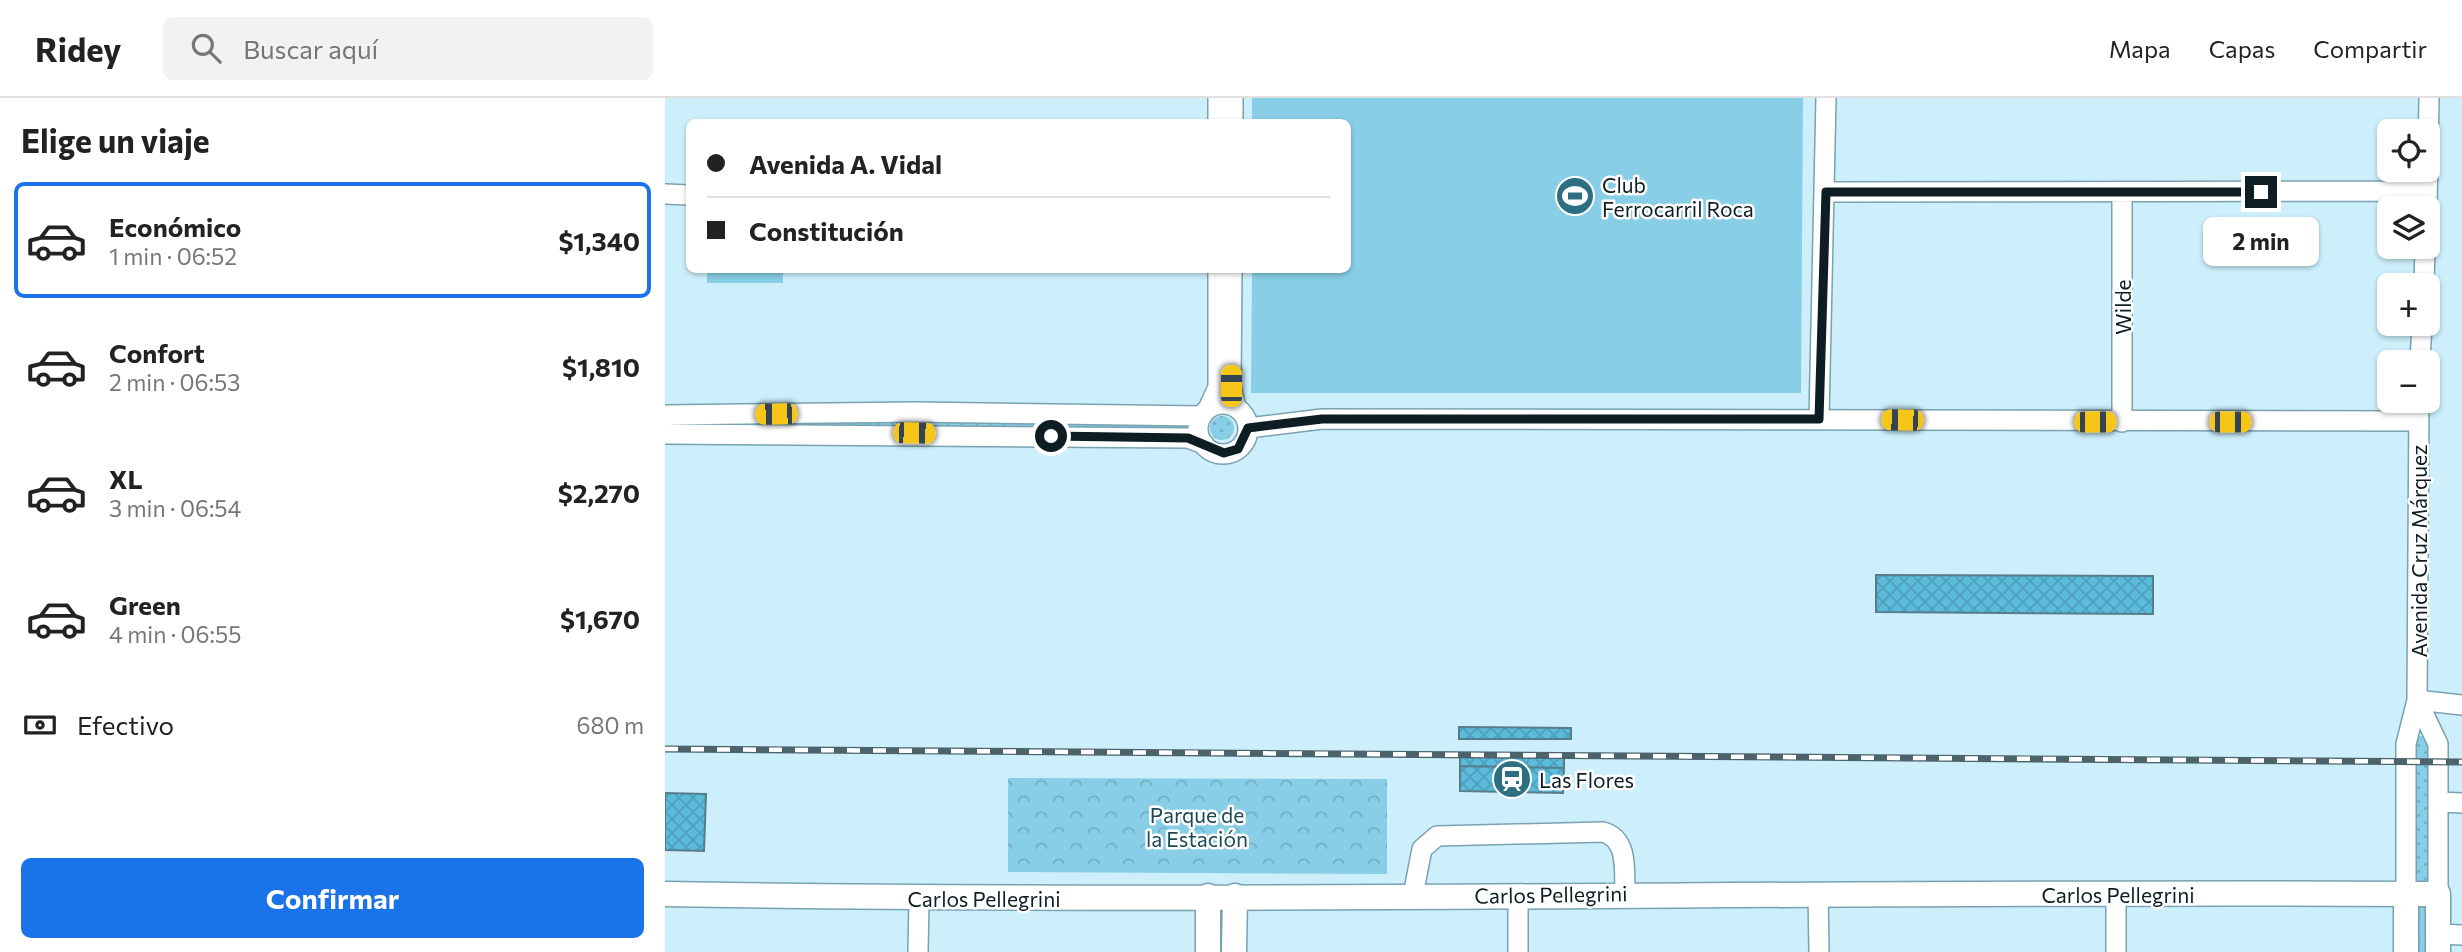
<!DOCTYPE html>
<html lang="es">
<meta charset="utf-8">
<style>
:root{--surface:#fff;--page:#f2f2f2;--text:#222;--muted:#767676;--line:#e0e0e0;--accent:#1a73e8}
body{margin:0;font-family:Commissioner,sans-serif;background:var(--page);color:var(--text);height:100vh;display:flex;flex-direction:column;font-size:26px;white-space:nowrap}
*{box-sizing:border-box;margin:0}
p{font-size:23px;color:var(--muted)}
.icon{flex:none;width:38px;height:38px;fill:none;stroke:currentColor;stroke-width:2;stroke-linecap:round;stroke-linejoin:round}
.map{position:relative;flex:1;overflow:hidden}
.sheet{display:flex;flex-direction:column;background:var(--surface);width:665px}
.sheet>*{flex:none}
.banner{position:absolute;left:21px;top:21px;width:665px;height:154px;border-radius:10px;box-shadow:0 2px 5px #0004;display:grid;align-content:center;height:154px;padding:0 21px;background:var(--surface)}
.tools{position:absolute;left:1712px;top:21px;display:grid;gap:14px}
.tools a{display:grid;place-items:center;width:63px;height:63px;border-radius:10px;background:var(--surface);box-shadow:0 2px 5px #0004;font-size:35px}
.end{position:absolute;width:32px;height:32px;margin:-16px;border:9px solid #0d1d23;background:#fff;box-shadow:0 0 0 4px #fff}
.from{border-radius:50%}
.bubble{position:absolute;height:49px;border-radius:10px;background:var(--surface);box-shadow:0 2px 5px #0004;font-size:23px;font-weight:700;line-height:49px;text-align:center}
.car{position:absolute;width:21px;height:42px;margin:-21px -10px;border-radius:9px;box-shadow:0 0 5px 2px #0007;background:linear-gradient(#f5c518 24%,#345 0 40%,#f5c518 0 76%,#345 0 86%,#f5c518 0)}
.banner b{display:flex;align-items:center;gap:24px;height:66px;font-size:26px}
.banner b+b{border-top:2px solid var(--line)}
.banner i{width:18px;height:18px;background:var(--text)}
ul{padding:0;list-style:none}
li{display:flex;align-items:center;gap:21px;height:116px;margin:0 14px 10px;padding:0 7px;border:4px solid transparent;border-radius:10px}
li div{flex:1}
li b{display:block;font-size:26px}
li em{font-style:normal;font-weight:700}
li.selected{border-color:var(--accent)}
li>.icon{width:63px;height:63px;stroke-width:1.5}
h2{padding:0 21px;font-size:32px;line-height:84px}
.pay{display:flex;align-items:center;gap:18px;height:77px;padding:0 21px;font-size:26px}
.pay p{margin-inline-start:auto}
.action{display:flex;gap:14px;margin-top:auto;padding:14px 21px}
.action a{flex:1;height:80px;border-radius:10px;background:var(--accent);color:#fff;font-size:28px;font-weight:700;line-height:80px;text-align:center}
header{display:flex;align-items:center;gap:42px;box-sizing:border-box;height:98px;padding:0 35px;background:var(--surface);border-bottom:2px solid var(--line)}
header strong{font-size:33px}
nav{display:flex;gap:38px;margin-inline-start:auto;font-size:24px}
.search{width:490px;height:63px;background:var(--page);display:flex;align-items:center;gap:18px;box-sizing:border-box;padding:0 24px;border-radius:10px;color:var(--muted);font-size:26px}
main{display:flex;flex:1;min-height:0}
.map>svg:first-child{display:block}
.grass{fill:url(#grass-dots)}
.forest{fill:url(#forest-crowns)}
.pitch{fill:#87cee6}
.building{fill:url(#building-cross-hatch);stroke:#557d8b;stroke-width:2}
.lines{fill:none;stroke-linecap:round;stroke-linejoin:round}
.minor-casing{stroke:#78a2b0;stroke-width:22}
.major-casing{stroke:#78a2b0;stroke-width:27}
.minor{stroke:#fff;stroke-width:19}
.major{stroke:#fff;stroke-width:24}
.rail-casing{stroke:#4d636b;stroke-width:7}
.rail{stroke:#fff;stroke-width:4.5;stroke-dasharray:13;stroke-linecap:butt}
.route{stroke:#0d1d23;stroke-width:9}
.labels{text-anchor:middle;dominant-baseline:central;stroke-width:5;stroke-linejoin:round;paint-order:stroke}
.poi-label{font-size:21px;fill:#0d1d23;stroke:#fff;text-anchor:start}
.street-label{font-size:21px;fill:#0d1d23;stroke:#fff}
.park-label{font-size:21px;fill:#1c4754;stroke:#fff}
</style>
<header>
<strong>Ridey</strong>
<div class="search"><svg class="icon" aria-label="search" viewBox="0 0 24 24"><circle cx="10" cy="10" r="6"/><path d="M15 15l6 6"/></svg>Buscar aquí</div>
<nav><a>Mapa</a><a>Capas</a><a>Compartir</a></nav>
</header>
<main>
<section class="sheet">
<h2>Elige un viaje</h2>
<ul>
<li class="selected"><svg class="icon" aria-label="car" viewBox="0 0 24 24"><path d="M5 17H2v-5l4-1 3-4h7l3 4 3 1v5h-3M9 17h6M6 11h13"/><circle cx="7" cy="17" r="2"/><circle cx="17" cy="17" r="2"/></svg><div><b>Económico</b><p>1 min · 06:52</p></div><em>$1,340</em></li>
<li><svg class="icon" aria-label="car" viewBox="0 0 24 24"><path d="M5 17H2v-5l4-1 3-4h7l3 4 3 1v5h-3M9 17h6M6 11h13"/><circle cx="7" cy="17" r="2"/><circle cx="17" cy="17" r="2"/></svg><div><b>Confort</b><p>2 min · 06:53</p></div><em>$1,810</em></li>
<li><svg class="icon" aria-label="car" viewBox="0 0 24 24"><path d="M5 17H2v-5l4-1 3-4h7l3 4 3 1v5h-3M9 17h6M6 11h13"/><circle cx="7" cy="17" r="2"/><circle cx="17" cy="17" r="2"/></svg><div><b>XL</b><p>3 min · 06:54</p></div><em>$2,270</em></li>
<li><svg class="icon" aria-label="car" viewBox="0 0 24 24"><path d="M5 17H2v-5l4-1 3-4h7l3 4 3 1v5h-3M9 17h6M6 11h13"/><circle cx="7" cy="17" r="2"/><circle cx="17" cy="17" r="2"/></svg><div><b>Green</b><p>4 min · 06:55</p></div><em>$1,670</em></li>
</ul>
<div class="pay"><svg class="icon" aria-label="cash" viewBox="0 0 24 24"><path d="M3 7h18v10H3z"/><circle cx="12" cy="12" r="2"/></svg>Efectivo<p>680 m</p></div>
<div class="action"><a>Confirmar</a></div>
</section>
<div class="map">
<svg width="1797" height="854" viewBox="0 0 1797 854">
<defs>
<pattern id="grass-dots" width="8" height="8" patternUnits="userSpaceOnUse" patternTransform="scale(1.75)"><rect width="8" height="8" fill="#87cee6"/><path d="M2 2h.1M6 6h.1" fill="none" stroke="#73b0c5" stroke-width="1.8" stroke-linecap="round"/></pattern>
<pattern id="forest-crowns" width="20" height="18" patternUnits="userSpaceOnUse" patternTransform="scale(1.75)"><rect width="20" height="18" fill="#87cee6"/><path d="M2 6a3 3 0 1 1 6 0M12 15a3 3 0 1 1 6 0" fill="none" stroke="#73b0c5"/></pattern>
<pattern id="building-cross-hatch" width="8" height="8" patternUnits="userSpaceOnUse" patternTransform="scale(1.75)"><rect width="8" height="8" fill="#5bbbdb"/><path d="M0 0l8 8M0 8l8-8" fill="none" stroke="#4ea0bc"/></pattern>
</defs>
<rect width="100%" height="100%" fill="#cceffb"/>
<!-- grass -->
<path class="grass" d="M545 330a12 12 0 1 1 24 0a12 12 0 1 1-24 0Z
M0,323L229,324V330L0,329Z
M270,324L525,326V332L270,330Z
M1748,638H1764L1765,784H1749Z
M1747,808H1763V854H1747Z"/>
<!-- forest -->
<path class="forest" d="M343,680L722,681V776L343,774Z"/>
<!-- pitch -->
<path class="pitch" d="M587,0H1138L1136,295H586L587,172H682V24H587Z
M42,172H118V185H42Z"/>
<!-- building -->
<path class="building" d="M1211,477L1488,478V516L1211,514Z
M794,629L906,630V641H794Z
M795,658L899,660V670L795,668Z
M795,668L899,670L898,695L795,693Z
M0,695L41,696L39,753L0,752Z"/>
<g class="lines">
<defs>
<path id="minor" d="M553,24V0
M568,24V0
M1161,94L1762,93
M1457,95V324
M0,96L24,97
M1762,110L1764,0
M567,172L566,288L571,309
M1759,187L1760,149
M1755,264L1757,226
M533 331a25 25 0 1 1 50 0a25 25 0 1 1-50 0Z
M543,311L553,289V172
M0,317L250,314L537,318
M1154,321L1161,0
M583,330L657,321L1753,323
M0,336L523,340L539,346
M1752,602L1773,646V796
M1752,602L1797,607
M1773,704L1797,705
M1153,795L1154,854
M1741,796V646L1752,602L1754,303
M748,797L757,751L772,738L938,734C964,741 959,774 960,795
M1773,836L1797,837
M253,854L254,800
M853,854V797
M1451,854V796"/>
<path id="major" d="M0,796C591,806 1182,792 1773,796V854
M543,798V854
M569,854L570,798
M1741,854V796"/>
</defs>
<!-- minor casing -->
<use href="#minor" class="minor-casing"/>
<!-- major casing -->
<use href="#major" class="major-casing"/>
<!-- minor -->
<use href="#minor" class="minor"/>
<!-- major -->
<use href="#major" class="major"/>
<defs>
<path id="rail" d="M0,651L1797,664"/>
</defs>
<!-- rail casing -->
<use href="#rail" class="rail-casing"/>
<!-- rail -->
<use href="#rail" class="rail"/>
</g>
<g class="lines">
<!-- route -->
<path class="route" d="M386,338L523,340L559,355L573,351L583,330L657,321H1154L1161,94H1596"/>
</g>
<!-- icons -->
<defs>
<symbol id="stadium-disc" viewBox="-11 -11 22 22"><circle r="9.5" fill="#2e6e82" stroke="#fff"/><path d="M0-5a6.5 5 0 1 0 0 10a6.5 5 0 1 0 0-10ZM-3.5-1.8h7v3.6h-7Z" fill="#fff"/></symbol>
<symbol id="station-disc" viewBox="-11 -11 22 22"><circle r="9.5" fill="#2e6e82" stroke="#fff"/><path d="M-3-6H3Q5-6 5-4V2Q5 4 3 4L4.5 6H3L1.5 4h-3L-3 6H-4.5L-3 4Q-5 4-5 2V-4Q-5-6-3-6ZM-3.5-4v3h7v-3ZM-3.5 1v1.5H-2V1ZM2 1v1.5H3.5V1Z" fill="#fff"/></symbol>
</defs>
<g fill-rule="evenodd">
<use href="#stadium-disc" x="888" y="76" width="44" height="44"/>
<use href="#station-disc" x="825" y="659" width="44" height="44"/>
</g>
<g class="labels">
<!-- poi labels -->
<g class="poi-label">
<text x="937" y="86">Club<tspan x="937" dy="24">Ferrocarril Roca</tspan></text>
<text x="874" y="681">Las Flores</text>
</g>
<!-- street labels -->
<g class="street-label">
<text transform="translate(1457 209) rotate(-90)">Wilde</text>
<text transform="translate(1753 453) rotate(-90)">Avenida Cruz Márquez</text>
<text transform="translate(886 796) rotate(-1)">Carlos Pellegrini</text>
<text x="1453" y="796">Carlos Pellegrini</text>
<text x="319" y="800">Carlos Pellegrini</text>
</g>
<!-- park labels -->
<g class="park-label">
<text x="532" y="716">Parque de<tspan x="532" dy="24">la Estación</tspan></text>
</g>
</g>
</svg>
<div class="tools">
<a><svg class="icon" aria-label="locate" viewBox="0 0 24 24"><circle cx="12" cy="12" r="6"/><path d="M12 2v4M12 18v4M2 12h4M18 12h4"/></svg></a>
<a><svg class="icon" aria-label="layers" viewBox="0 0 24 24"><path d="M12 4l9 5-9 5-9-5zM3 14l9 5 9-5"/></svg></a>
<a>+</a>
<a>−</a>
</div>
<i class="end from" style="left:386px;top:338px"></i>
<i class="end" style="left:1596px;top:94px"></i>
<div class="bubble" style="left:1538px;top:119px;width:116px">2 min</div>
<i class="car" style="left:566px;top:288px;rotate:0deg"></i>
<i class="car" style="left:111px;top:316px;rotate:269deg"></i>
<i class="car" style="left:1237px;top:322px;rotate:271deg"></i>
<i class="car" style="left:1430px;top:324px;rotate:90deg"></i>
<i class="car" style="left:1565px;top:324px;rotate:90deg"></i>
<i class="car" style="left:249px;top:335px;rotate:91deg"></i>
<div class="banner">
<b><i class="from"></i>Avenida A. Vidal</b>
<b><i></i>Constitución</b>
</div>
</div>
</main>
